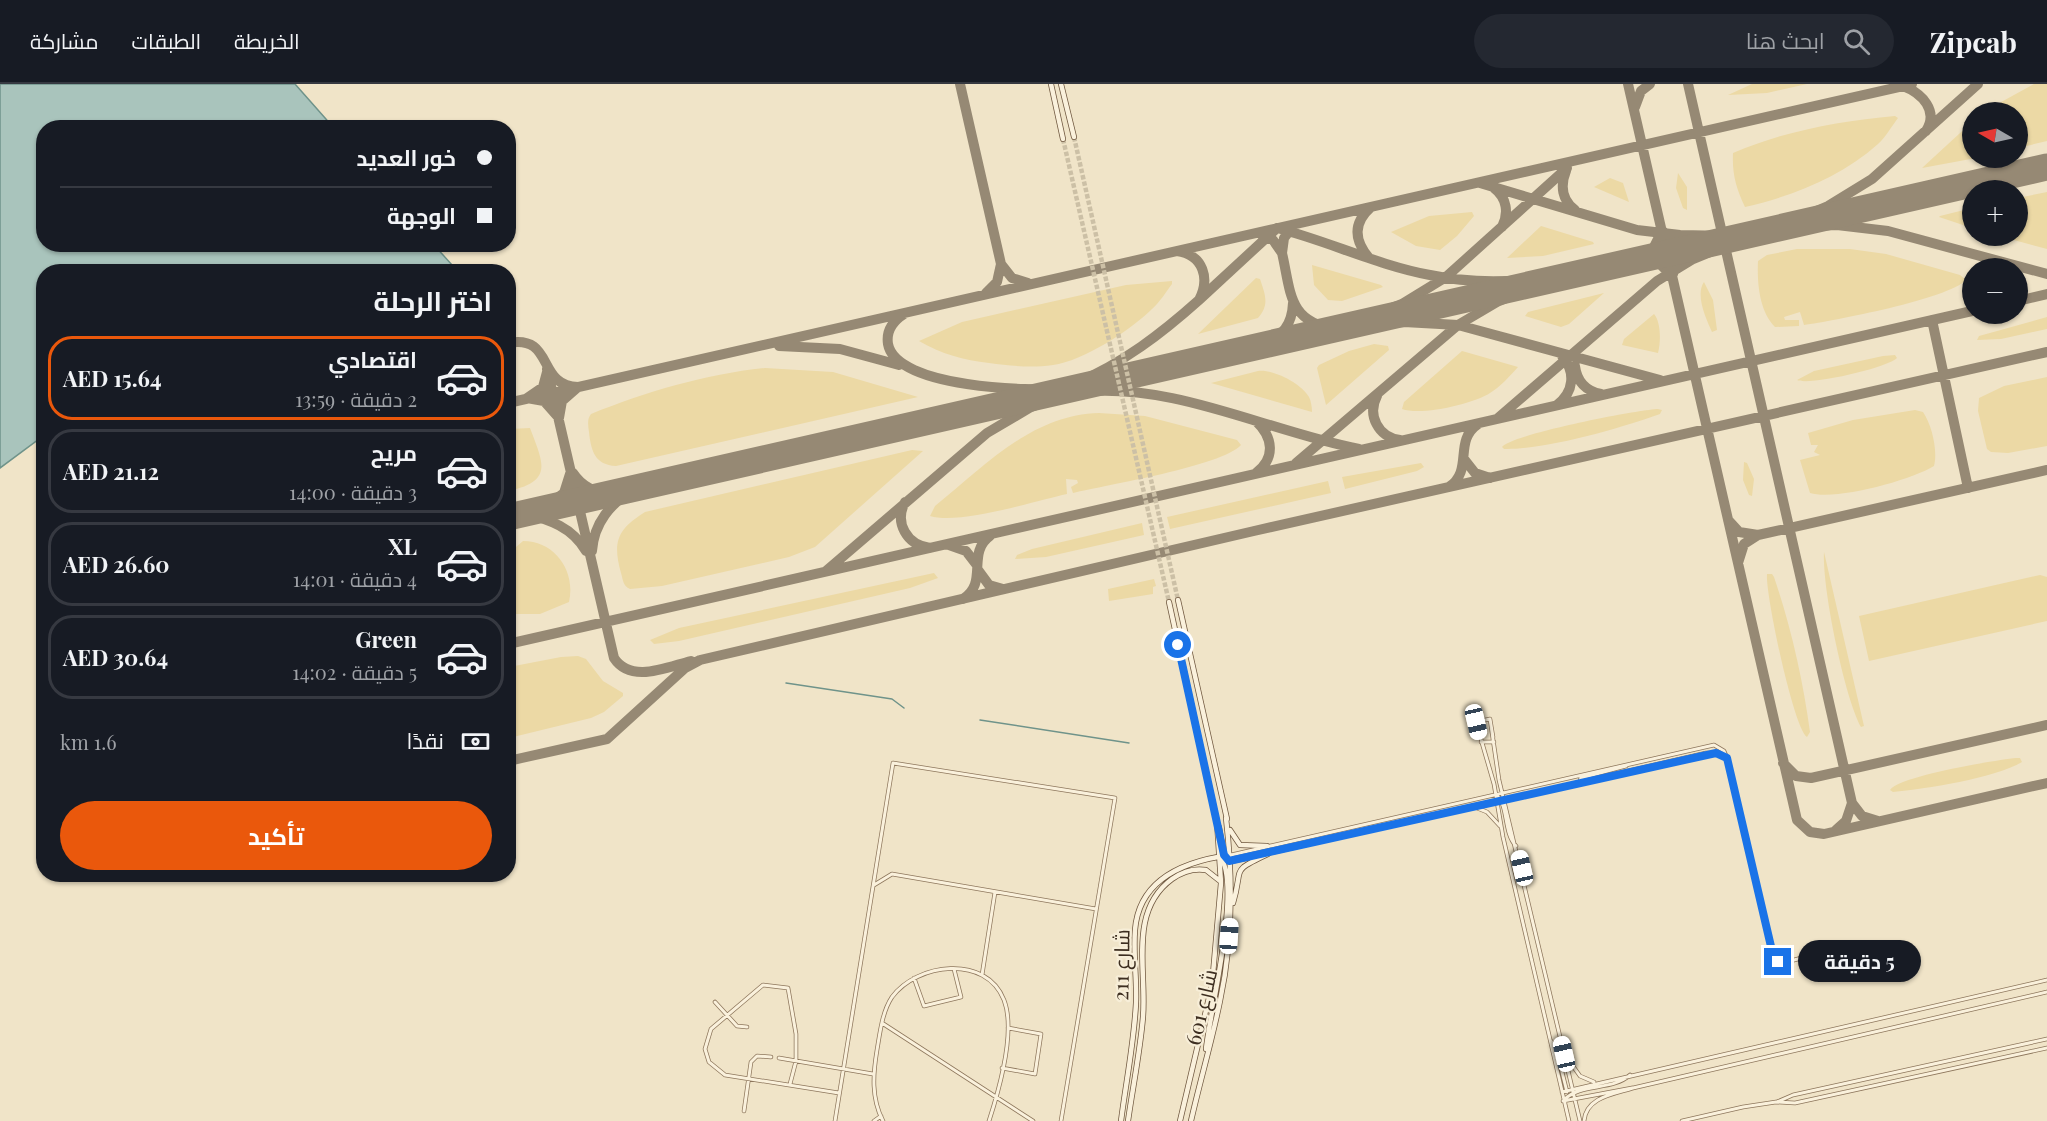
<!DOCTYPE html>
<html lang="ar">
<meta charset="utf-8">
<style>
:root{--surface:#171b24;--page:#242831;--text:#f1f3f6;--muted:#9ea1a6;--line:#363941;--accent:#ea580c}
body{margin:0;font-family:"Playfair Display",Cairo,serif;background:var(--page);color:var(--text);direction:rtl;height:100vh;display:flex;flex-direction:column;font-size:22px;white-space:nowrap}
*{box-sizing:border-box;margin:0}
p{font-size:20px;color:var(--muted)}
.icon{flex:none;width:33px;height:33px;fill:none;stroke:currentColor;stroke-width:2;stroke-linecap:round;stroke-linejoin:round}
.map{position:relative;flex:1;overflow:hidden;direction:ltr}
.panel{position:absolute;left:36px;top:180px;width:480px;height:618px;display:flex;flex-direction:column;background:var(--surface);border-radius:24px;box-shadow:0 2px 4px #0004;direction:rtl}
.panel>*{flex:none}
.guide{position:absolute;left:36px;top:36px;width:480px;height:132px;border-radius:24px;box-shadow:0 2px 4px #0004;direction:rtl;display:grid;align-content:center;height:132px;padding:0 24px;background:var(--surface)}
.needle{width:39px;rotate:279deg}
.fabs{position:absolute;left:1962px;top:18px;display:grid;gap:12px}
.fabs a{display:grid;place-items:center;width:66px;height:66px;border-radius:50%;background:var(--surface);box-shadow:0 2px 4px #0004;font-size:30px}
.end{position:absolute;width:27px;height:27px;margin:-14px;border:8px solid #1a73e8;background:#fff;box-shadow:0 0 0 3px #fff}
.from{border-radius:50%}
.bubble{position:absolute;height:42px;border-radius:21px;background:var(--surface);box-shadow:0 2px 4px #0004;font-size:20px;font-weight:700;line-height:42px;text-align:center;direction:rtl}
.car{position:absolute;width:18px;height:36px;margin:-18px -9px;border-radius:8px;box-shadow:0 0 4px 2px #0007;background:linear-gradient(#fff 24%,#345 0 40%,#fff 0 76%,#345 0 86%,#fff 0)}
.guide b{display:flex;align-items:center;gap:21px;height:57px;font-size:22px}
.guide b+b{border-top:2px solid var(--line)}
.guide i{width:15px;height:15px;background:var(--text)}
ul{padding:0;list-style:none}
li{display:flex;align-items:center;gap:18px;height:84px;margin:0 12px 9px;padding:0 12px;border:3px solid var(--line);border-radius:24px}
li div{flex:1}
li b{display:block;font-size:22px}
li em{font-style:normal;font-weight:700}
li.on{border-color:var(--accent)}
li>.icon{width:54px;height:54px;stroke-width:1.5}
h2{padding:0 24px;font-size:27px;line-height:72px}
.pay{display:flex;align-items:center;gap:15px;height:66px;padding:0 24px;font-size:22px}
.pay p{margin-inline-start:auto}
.button{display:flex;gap:12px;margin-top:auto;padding:12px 24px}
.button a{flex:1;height:69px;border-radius:36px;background:var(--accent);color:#fff;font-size:24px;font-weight:700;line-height:69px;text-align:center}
header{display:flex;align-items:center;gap:36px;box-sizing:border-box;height:84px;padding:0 30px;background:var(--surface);border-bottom:2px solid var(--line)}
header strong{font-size:28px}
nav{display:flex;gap:33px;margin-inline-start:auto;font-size:21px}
.search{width:420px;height:54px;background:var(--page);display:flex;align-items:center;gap:15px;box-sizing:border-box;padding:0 21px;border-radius:33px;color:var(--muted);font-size:22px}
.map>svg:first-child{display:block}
.sand{fill:#ecd9a5}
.water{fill:#a9c4bc;stroke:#6f938a;stroke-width:1.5}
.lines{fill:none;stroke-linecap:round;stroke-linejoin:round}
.stream{stroke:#6f938a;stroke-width:1.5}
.taxiway{stroke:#968974;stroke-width:10}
.runway{stroke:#968974;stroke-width:27}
.secondary-tunnel{stroke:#ccc0a6;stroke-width:4.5;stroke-dasharray:4.5 2;stroke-linecap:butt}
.street-casing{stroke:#8d765c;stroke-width:4.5}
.secondary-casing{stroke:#6f573f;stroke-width:6}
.street{stroke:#faf1dc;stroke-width:3}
.secondary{stroke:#faf1dc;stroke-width:4.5}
.route{stroke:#1a73e8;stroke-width:8}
.labels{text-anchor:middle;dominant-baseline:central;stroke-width:4.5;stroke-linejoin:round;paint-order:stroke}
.street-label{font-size:21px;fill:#3d2e20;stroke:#f7eed8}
</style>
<header>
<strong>Zipcab</strong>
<div class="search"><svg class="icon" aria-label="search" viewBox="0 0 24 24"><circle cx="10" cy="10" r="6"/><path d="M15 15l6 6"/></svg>ابحث هنا</div>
<nav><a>الخريطة</a><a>الطبقات</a><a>مشاركة</a></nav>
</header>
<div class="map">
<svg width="2047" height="1037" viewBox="0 0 2047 1037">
<rect width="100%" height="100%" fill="#f0e4c8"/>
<!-- sand -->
<path class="sand" d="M1752,0H1807L1767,9L1728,11Z
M2034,0H2047V57L2018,64V28H1983Z
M1895,32L1898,34C1891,43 1886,53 1878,60C1841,93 1793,112 1745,123C1736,104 1732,90 1733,69C1784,47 1840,37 1895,32Z
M1972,38V74H1976L1922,84Z
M1678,89L1687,103V126L1683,124L1676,104Z
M1610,94L1623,99L1629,118L1594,103Z
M2047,108V165L1999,152H2018V114Z
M1972,124V144L1939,133L1940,132Z
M1472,128L1474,132L1457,152L1440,166L1416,162L1391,148L1429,132Z
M1541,142L1593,158L1594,160L1543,172L1507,174Z
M1797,165H1850L1886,170L1960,191L1966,196C1948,215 1833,237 1804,241L1800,228L1784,233L1785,236H1799V242L1775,243C1759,227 1757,198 1758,177L1767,171Z
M1312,181L1381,201L1383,203L1342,217L1328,216L1314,201Z
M1256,194L1260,195C1265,210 1270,221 1258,234L1198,250Z
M1172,197V200C1166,208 1160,218 1152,225C1131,246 1083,277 1053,281C1032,284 1010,282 989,279C964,276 941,270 919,257L962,238L1126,201Z
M1704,198L1713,216L1717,246L1712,248C1706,234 1695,211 1704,198Z
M1604,209L1569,240L1561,243L1525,232L1528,228Z
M1654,230C1661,238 1661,258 1658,269L1622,261L1624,255Z
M2047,233V245L2001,255L1977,256L1979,252Z
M1374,260L1388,262L1389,266L1326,321L1317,284L1319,281L1349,267Z
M1462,267L1518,283C1510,292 1500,303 1490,309C1473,320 1421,332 1402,325L1404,318Z
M1883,272L1895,271L1897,274C1887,284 1808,302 1797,296L1814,287Z
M765,284L833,288L918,313L616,382C595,381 591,367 589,348C588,341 587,335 591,330C646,308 706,290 765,284Z
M1258,287C1273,285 1301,299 1309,313C1311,317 1312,323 1312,328L1211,299Z
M2047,293V362L2008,369L1991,368L1987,365L1978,327L1979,314L2004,302Z
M1658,325L1662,326L1660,330C1621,344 1545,366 1504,365L1502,363C1513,350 1636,326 1658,325Z
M1915,326L1923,328C1932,341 1938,367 1934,382C1911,396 1836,417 1810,409L1800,376L1820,371L1814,368L1818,361H1811L1808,349L1853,336Z
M1099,329L1145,332L1237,356L1241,361C1222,382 1106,401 1073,409L1071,403L1078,399L1077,396L1066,395L1067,410C1035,417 960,441 930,432L935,422C985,382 1031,331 1099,329Z
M530,344C543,379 554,397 509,407V345Z
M912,366L923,367L815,463L789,473L662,502L630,505C623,502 623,496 621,489C612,457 618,445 645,428Z
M1744,378L1747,379L1754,395L1752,412L1749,411L1743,396Z
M1421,379L1424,383L1417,387L1345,405L1342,393Z
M1328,397L1331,409L1170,445L1167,433Z
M1142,439L1144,451L1046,473L1015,475L1017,471L1032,465Z
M523,457C555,457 576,487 569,518L540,530H509V469Z
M1824,468L1864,642L1861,643C1844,611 1822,503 1824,468Z
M934,489L938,494L910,504L679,557L654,560L650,556L679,544Z
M1767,490H1772L1774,493C1791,543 1803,596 1810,648L1807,653C1794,646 1765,509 1767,490Z
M2040,491L2047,493V537L1869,577L1859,532Z
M1154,495L1156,502L1153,503V510L1109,517L1108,505Z
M561,573L578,572L586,575L603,597L623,609V612L604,628L591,634L509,654V583Z
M2016,674H2020L2022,678C1995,694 1925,705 1893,708L1890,706C1899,692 1996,676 2016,674Z"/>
<!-- water -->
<path class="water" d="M0,0H295L333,43L44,44V160L434,161L453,182L450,188H44L43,352L0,384Z"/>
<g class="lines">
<!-- stream -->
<path class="stream" d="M786,599L892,615L904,624
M980,636L1129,659"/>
<!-- taxiway -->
<path class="taxiway" d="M960,0L1001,180L997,198L986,209
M1628,0L1797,736L1810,748L1824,750L2047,699
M1688,0L1852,719L1862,732L1878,737
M1903,2C1922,9 1939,27 1926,47
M1635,23L1641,7L1650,0
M1566,87C1560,102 1562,116 1575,126
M1480,99L1637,146L1680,151L1730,152
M1494,104C1507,114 1509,129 1502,143
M1783,141L1828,122L1872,95L1978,0
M1775,144L1837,141L1888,147L2047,190
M1664,148L1670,156L1688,164
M1262,151L1273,156L1282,169L1284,154L1292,144
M1177,167C1204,171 1210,195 1199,216L1277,144C1328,157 1377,181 1430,191C1472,200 1514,198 1557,193
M1282,169C1291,208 1288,238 1335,245
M1369,174C1354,156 1353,139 1371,123
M1640,175L1659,179L1670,190
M1640,175L1652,167L1661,149
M1001,180L1012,194L1028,199
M1673,190L1677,175L1688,164
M2018,217L2047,210
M904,230C893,237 886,247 888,260C896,304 1031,308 1067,304
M1932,236L1968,404
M1359,237L1402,220L1446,193L1567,84
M1344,243L1404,238L1458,241L1660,296
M508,259C555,250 536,302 578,303L562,317L559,334L544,317L527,314L543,303L547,288
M1264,261C1283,251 1292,241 1293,219
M779,262L840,265L899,281
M1575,282C1577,298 1586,307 1601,310
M547,285L614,574C631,600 667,583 691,577
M1076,299C1123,279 1161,250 1199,216
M1079,308C1175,298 1266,347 1359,365
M1377,312C1367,331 1378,353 1400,356
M508,319L1912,0
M1557,321C1574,308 1576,288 1562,272
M1498,334L1657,197L1693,175L1757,149
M1256,337C1273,353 1276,374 1256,389
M1464,375L1475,389L1490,394
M1296,379L1458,241L1497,218L1543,199
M573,389C583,404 597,410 615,409
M1449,403C1474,386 1453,357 1478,340
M905,418C894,439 907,461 930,464
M541,426L564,409L570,390
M524,429C550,436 572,443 586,467
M1728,436L1739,448L1758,451
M949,461L966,467L976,480
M592,467C594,438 611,420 633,405
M1738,479L1744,460L1758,451L2047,386
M978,486L989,501L1003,505
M826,487L987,349L1031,323L1087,301
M963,515C989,499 966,469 990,452
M508,560L1972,227
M508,677L607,655L685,584L700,576L1254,447L2047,268
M1783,679L1796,692L1811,694L2047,641
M1836,746L1846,737L1852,719"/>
<!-- runway -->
<path class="runway" d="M508,433L2047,83"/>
<!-- secondary-tunnel -->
<path class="secondary-tunnel" d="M1074,53L1178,516
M1063,55L1169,518"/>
<defs>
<path id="street" d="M1490,635L1499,696L1580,1037
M1493,653L1490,635L1476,638L1494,700L1503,753L1569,1037
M1481,658H1494
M1579,699L1581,694L1626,682
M1496,711C1509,721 1503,748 1516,762
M1472,722L1487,728L1500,742
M1267,770L1706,669H1719L1727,674
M1231,771L1714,661L1724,667L1727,674L1773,873L1783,879L1831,866
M1230,778L1261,772
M874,801L892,790L1096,825
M982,891L995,808
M914,894L924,922L961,913L954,885
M715,918L737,942L747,943
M882,939L1033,1037
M1551,957L1557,968L1567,1008
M1565,971L1580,992L1594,998
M779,974L873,990
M1002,984L1035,990L1041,950L1008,944
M790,1000L796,977V950L788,904L763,901L711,945L705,965L709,978L725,991L839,1009
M1562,1008L2047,896
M1564,1016C1580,999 1612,1007 1630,991
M1563,1017L1632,1004
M1777,1018L1793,1011L2047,955
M744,1027L751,978L757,972L771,973
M835,1037L893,679L1115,714L1061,1037
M874,1037L881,1032
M883,1037C871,1014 873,990 877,966C880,949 882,928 892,913C917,879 986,870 1004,916C1016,947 999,1006 989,1037
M1584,1037C1586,1013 1614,1010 1633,1004L2047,908
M1682,1037L1743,1023L1776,1018L1795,1019L2047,964"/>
<path id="secondary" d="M1051,0L1063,55
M1061,0L1074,53
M1178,516L1227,735
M1169,518L1217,738L1221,799L1212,901L1180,1037
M1219,743L1224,772L1230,778
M1230,746L1240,761L1267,762
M1233,819C1244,783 1229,788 1268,770
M1206,965C1210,927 1242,801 1220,772
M1121,1037C1126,998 1134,959 1136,919C1137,895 1133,870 1135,846C1139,795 1185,777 1230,771
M1128,1037C1133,1002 1140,968 1143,933C1147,886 1128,827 1172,795C1182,788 1194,784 1206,786L1220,797
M1191,1037C1200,997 1212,957 1220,917C1233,857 1233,795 1226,734"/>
</defs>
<!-- street casing -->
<use href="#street" class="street-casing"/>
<!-- secondary casing -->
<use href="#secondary" class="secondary-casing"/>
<!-- street -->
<use href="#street" class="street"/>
<!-- secondary -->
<use href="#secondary" class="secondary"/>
</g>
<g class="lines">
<!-- route -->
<path class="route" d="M1178,561L1224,771L1229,777L1716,669L1727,674L1773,871L1778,878"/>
</g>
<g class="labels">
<!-- street labels -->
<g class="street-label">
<text transform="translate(1120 881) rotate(-89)">شارع 211</text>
<text transform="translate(1200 923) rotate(-77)">شارع 601</text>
</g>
</g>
</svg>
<div class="fabs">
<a><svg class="needle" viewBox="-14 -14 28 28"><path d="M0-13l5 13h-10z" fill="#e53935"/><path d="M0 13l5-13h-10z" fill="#9ea1a6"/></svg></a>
<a>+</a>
<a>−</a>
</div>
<i class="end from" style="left:1178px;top:561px"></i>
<i class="end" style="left:1778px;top:878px"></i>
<div class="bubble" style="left:1798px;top:856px;width:123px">5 دقيقة</div>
<i class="car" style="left:1476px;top:638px;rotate:167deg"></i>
<i class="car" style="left:1522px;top:784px;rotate:347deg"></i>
<i class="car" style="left:1229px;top:852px;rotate:4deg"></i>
<i class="car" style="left:1564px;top:970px;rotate:347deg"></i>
<div class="guide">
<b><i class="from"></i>خور العديد</b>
<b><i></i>الوجهة</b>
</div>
<section class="panel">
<h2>اختر الرحلة</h2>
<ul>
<li class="on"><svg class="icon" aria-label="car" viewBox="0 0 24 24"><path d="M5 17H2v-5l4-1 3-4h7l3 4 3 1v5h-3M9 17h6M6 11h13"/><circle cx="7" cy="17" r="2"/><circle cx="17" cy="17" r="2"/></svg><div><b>اقتصادي</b><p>2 دقيقة · 13:59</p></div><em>AED 15.64</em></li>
<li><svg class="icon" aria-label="car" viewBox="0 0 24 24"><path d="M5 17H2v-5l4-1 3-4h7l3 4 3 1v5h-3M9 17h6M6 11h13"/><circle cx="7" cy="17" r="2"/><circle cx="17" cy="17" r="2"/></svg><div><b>مريح</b><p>3 دقيقة · 14:00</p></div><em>AED 21.12</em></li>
<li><svg class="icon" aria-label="car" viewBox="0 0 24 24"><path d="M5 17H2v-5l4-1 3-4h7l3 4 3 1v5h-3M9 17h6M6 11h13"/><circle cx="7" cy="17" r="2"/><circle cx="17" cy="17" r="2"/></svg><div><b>XL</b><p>4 دقيقة · 14:01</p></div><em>AED 26.60</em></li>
<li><svg class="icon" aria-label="car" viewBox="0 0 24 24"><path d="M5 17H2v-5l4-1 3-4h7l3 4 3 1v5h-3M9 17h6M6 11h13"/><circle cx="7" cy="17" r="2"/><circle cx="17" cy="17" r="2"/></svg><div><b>Green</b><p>5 دقيقة · 14:02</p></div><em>AED 30.64</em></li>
</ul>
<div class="pay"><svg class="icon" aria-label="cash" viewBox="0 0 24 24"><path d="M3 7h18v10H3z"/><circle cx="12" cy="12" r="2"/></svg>نقدًا<p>1.6 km</p></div>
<div class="button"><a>تأكيد</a></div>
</section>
</div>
